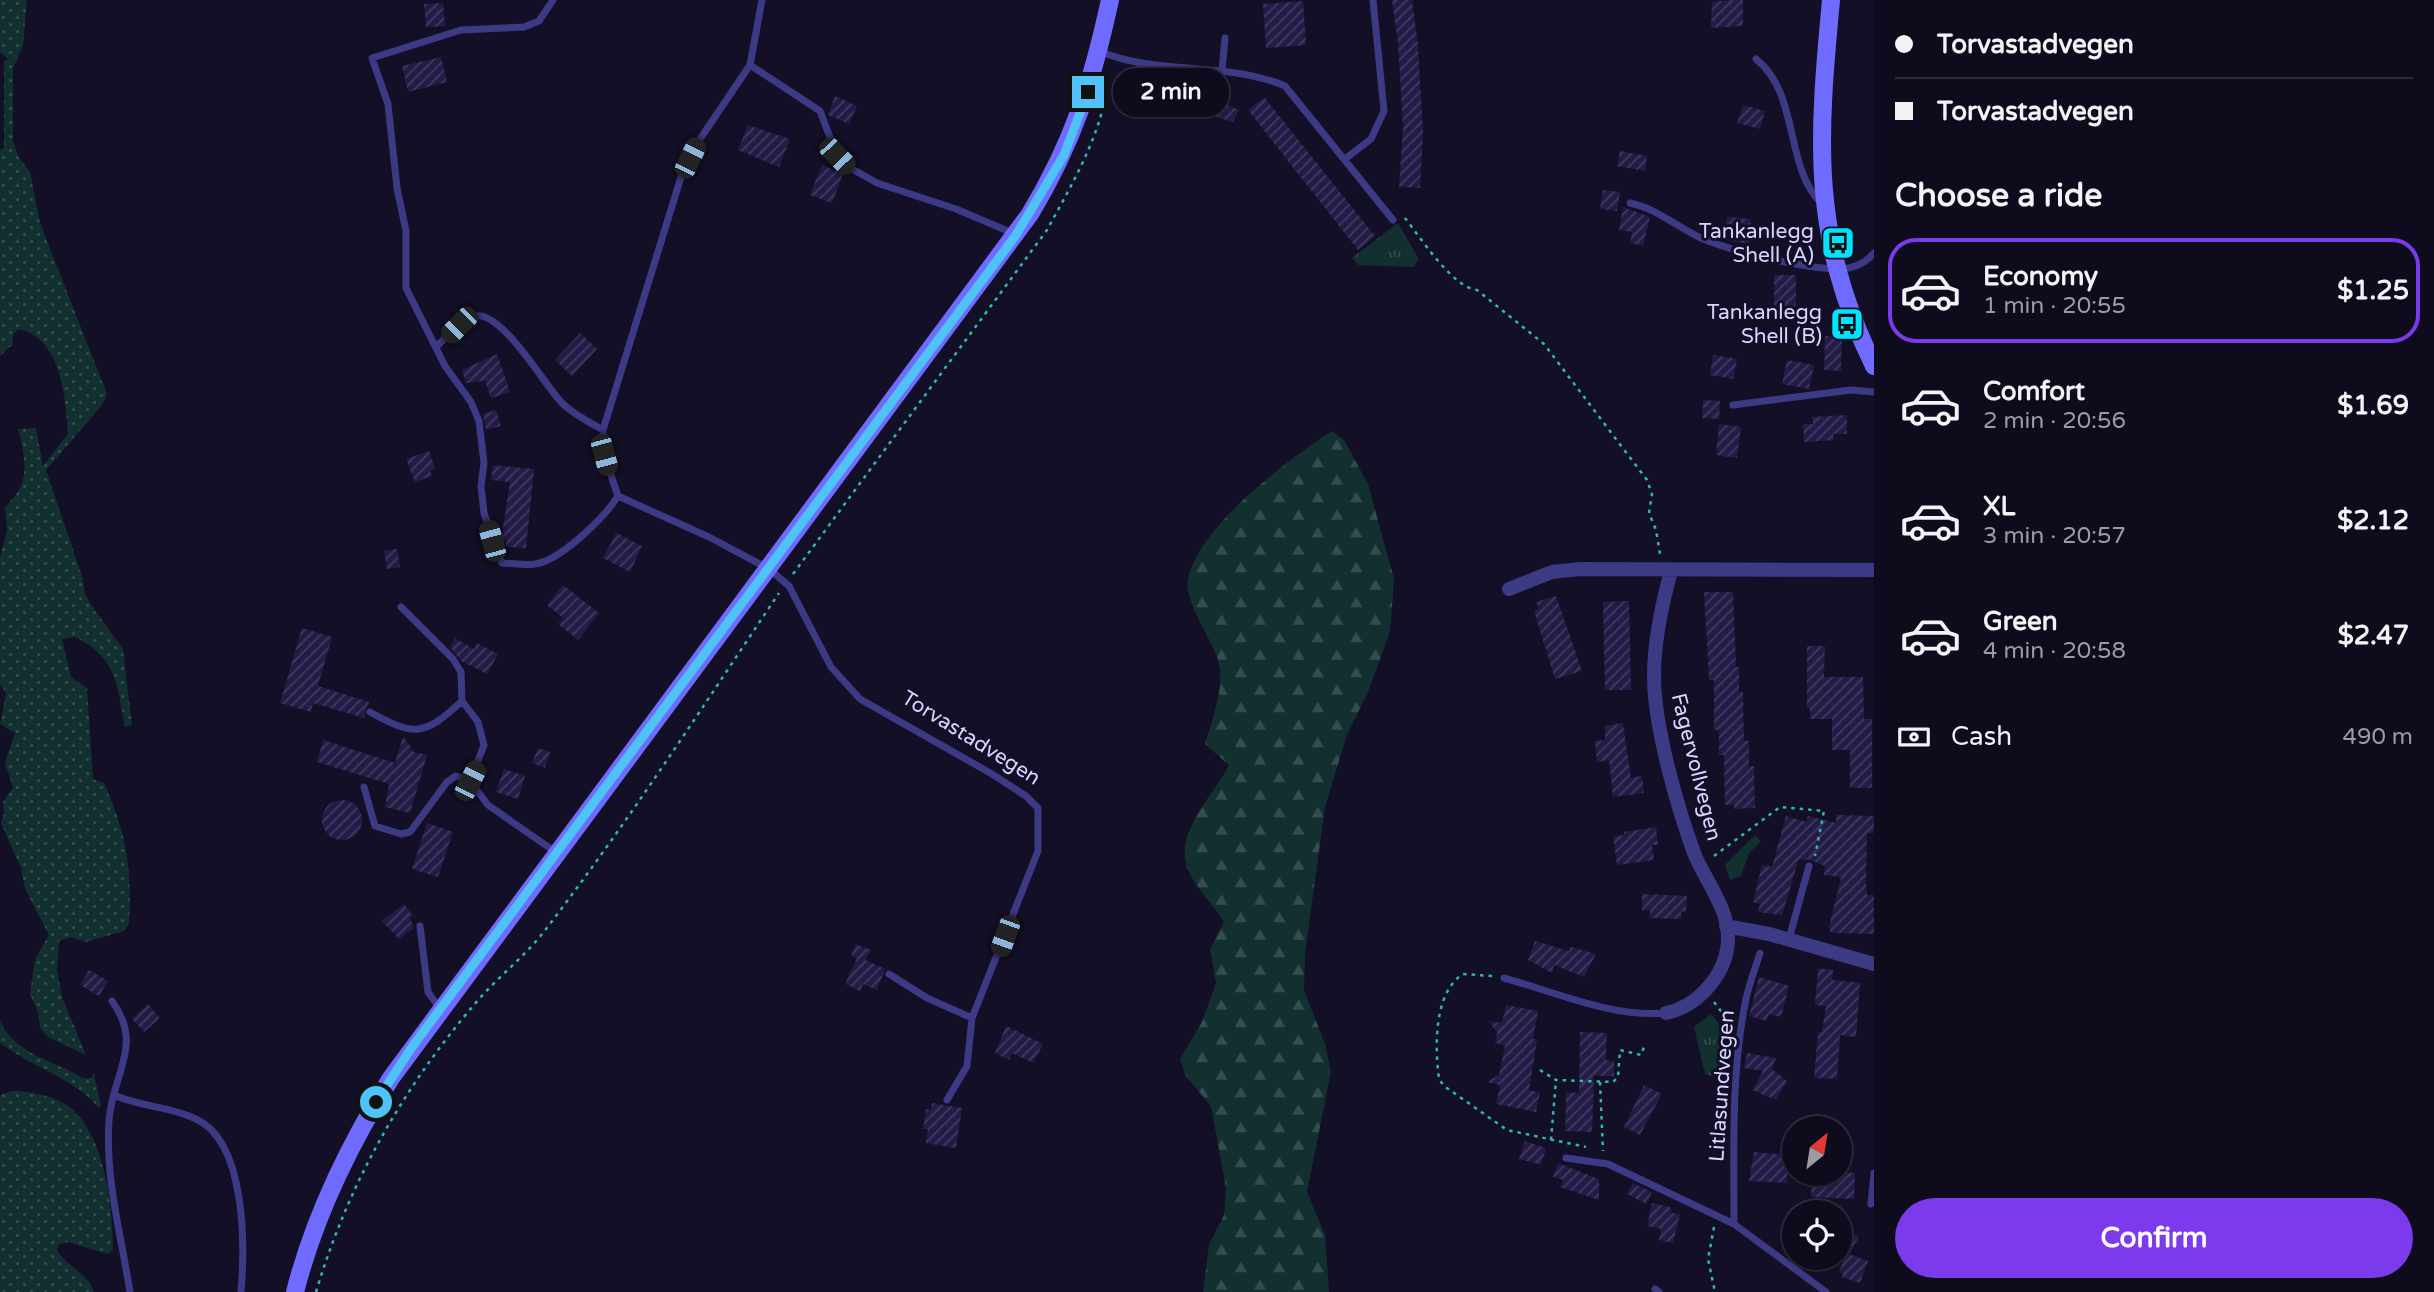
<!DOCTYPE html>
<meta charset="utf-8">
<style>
:root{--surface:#0e0b1c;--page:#171425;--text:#f1f3f6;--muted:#9b9ba3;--line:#2e2b3b;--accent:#7c3aed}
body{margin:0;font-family:"Varela Round",sans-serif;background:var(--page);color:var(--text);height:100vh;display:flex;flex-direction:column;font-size:26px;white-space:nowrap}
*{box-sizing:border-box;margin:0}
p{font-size:23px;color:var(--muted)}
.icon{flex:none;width:38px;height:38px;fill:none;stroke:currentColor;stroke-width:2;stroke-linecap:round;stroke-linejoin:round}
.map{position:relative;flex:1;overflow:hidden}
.sheet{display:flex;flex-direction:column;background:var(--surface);width:560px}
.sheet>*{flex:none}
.banner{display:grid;align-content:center;height:154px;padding:0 21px;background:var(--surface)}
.needle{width:46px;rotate:30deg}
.controls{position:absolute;left:1782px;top:1116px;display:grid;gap:14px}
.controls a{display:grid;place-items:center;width:70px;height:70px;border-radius:50%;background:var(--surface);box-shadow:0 2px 5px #0004,0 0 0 2px var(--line);font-size:35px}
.end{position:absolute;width:32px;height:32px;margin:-16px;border:9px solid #4fc3f7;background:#111;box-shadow:0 0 0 4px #111}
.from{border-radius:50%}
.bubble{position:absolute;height:49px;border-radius:24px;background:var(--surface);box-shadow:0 2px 5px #0004,0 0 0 2px var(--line);font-size:23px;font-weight:800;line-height:49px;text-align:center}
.car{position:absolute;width:21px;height:42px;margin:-21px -10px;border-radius:9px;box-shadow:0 0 5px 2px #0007;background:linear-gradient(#222 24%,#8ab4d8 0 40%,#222 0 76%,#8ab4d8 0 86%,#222 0)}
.banner b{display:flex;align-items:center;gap:24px;height:66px;font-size:26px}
.banner b+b{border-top:2px solid var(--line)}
.banner i{width:18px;height:18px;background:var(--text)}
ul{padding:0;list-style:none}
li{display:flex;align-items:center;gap:21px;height:105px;margin:0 14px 10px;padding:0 7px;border:4px solid transparent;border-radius:28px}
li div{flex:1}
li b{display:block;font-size:26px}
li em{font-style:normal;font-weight:800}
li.on{border-color:var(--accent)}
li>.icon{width:63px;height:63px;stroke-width:1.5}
h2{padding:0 21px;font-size:32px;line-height:84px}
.pay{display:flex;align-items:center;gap:18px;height:77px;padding:0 21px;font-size:26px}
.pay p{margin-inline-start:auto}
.button{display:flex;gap:14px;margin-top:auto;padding:14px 21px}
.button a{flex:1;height:80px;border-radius:42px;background:var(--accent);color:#fff;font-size:28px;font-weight:800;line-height:80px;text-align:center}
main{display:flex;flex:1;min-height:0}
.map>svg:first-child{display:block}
.grass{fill:url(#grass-dots)}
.forest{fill:url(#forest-firs)}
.park{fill:url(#park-tufts)}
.building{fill:url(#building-hatch)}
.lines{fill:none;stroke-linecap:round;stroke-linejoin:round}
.path{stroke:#2fb8b0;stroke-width:2.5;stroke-dasharray:3.5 5;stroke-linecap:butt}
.lane{stroke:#3d3a85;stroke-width:7}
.street{stroke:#3d3a85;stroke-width:14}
.secondary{stroke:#6f6bff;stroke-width:18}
.route{stroke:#4fc3f7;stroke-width:9}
.labels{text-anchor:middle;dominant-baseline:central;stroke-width:6;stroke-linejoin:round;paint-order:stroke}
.poi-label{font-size:21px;fill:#d9d4ff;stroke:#130f26;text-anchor:end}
.street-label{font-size:21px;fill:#d9d4ff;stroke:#130f26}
</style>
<main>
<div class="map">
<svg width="1874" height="1292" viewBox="0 0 1874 1292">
<defs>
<pattern id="grass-dots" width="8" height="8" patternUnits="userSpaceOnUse" patternTransform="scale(1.75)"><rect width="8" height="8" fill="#12302f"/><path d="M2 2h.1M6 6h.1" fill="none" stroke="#344d4e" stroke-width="1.8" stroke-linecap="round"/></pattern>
<pattern id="forest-firs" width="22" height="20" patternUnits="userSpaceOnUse" patternTransform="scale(1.75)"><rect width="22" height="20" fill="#12302f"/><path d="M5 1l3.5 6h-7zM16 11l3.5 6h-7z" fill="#344d4e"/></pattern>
<pattern id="park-tufts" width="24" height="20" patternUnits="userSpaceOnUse" patternTransform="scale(1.75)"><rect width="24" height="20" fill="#12302f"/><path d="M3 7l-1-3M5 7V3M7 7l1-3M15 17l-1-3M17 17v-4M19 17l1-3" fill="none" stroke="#344d4e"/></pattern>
<pattern id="building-hatch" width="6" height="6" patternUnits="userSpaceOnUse" patternTransform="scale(1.75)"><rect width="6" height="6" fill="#241b47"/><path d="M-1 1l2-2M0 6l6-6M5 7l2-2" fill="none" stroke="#433b63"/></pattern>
</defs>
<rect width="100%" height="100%" fill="#130f26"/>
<!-- grass -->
<path class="grass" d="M0,0H27L23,46L13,68V141L19,158L30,172L40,223L107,394L102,405L46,470L83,579L85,594L92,606L123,649L132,725L125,727C117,686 118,658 75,637L62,639L71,677L87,688L93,779L104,783C127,835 132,868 129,924L124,931L96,939L86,942L70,937L59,941L57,969L62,997L86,1055L48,1037L40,1028L39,1015L30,994L35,959L49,935L25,889L21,868L1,823L4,814L3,802L13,787L5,763L15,733L0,724L6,693L0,684V557L7,530L5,508C9,502 15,497 19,490C29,473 23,447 18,429L36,428L43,466L68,434C66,398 61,337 18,329L13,335V344L0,356V150L4,147V61L8,59L0,52Z
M0,1020C13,1054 56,1061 83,1078H91L94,1074L101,1106L98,1107C72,1077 32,1067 0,1043Z
M12,1091C29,1091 50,1095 65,1104C105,1129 113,1208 113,1250L107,1254L68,1242L59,1244L57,1250C66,1267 88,1272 94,1292H0V1095Z"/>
<!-- forest -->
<path class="forest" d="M1332,431L1344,440L1368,484L1394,579L1390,632L1368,692L1347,735L1325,807L1305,954L1304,990L1325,1044L1331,1072L1307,1192L1325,1235L1329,1292H1203L1209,1245L1224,1215L1226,1188L1211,1106L1186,1076L1180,1059L1202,1022L1216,983L1210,949L1224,922C1214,905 1197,890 1189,872C1171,834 1214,796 1229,765L1205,744C1212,721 1222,694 1220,670C1219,647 1184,606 1188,580C1197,527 1289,459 1332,431Z"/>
<!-- park -->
<path class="park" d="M1398,223L1419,259L1413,267L1358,265L1352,258Z
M1755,835L1761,841L1749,853L1741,876L1730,880L1725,865Z
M1711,1014L1723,1029L1719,1040L1721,1046L1717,1078L1705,1074L1694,1027Z"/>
<!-- building -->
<path class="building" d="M1392,0H1412L1418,46L1423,132L1420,188L1399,187L1403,127L1398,43Z
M1729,0H1743V26L1711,28L1712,2Z
M1303,1L1306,45L1266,48L1263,4Z
M443,3L445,26L426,27L424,4Z
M441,57L447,82L408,92L402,66Z
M1191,87L1227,99L1225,104L1239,110L1233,122L1184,107Z
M835,96L857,106L849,124L828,115Z
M1264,97L1375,236L1358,250L1248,110Z
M1743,105L1765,111L1760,129L1737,123Z
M748,125L790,139L779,167L738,150Z
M1620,151L1647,156L1645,171L1617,166Z
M822,165L843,174L832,203L810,195Z
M1603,190L1620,192L1617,211L1600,209Z
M1623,207L1650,217L1643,246L1630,243L1632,232L1619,230Z
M1727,217L1751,219L1749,244L1725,240Z
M1774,275H1796V306H1774Z
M580,333L597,349L572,376L555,360Z
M1825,336L1842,337L1841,371L1824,370Z
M497,354L510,392L491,398L485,381L466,383L462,370Z
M1713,355L1737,359L1733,379L1710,375Z
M1787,360L1814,365L1809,389L1782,384Z
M1703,400L1720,401L1719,419L1702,418Z
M496,410L501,426L486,430L483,414Z
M1847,415V434H1833L1834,440L1804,442L1803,424H1813L1812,417Z
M1719,424L1741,427L1737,458L1716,455Z
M429,451L435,468L430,470L432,476L415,482L406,459Z
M493,465L534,469L526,548L506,547V541L501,540L510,482L491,480Z
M616,533L642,546L630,572L603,558Z
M397,549L400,567L387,569L384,551Z
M563,585L599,613L578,640L558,624L563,618L547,605Z
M1704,592H1733L1736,667H1739V692H1743L1744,741H1749V766H1754L1755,808L1734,809V805H1725L1724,755H1719V730H1714V680H1709Z
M1556,596L1582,671L1555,679L1534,611L1539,609L1536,602Z
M1629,601L1631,690H1605L1603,602Z
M302,628L332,637L318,686L369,702L364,718L313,703L311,712L280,703Z
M455,638L474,649L477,643L498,654L487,674L461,661L450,647Z
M1807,646H1825L1824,677H1863L1864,719H1872V788H1850V750H1832V719H1810V709H1807Z
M1623,723L1631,778L1642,776L1644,793L1613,797L1609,760L1597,762L1595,741L1605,740V726Z
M403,736L414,752L427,755L410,813L385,807L389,784L317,762L323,740L395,763Z
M538,748L550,752L545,768L532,763Z
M504,769L525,776L518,799L496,792Z
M322 820a20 20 0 1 1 40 0a20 20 0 1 1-40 0Z
M1836,815L1874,816V833H1867L1866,883L1867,895H1874V934L1831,933L1829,927L1841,877L1824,875L1825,866L1810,860L1799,859L1782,915L1758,912L1760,904L1753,902L1762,865L1772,867L1786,816L1806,822L1808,816L1836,823Z
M427,823L453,832L438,877L412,869Z
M1656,827L1658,845H1652L1654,860L1617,865L1613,837L1624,835V832Z
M1642,894L1687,896L1686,912L1681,911V919L1649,918L1650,910H1642Z
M404,904L413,916L410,918L414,928L399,939L382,921Z
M1535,941L1569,951L1571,947L1596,954L1584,977L1554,965L1552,973L1528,960Z
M856,944L871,950L866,960L885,969L877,990L863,984L860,991L845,984L857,958L851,956Z
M1818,968L1833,970L1832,980L1860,983L1856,1037L1840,1035L1837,1079L1814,1078L1818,1032H1822L1826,1006L1815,1005Z
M89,970L108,981L99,996L80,985Z
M1759,977L1789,986L1781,1017L1769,1014L1767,1021L1749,1016Z
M148,1004L160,1018L144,1032L132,1019Z
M1506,1005L1538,1011L1533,1039L1537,1040L1529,1090L1540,1093L1536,1112L1496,1104L1500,1085L1487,1082L1499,1075L1505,1045L1495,1043L1497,1033L1489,1021L1502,1023Z
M1006,1026L1043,1044L1033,1063L1012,1053L1009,1060L995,1053Z
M1580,1032L1607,1033L1606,1060L1614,1061V1076H1594L1592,1132L1565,1131L1566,1092L1579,1093Z
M1747,1053L1776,1058L1772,1069L1787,1081L1776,1100L1752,1090L1763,1071L1744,1068Z
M1644,1085L1662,1094L1640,1135L1624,1127Z
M932,1103L962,1108L956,1148L926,1143L928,1129H923L926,1109L931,1110Z
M1525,1141L1546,1148L1541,1165L1519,1159Z
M1754,1152L1789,1155L1787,1183L1749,1181Z
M1558,1163L1599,1179V1200L1560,1187L1563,1180L1553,1177Z
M1839,1172L1855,1173L1854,1199L1811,1197L1812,1174Z
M1633,1183L1652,1192L1646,1204L1627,1194Z
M1652,1203L1670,1207L1672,1213L1680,1214L1673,1243L1659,1240L1661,1229L1647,1226Z
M1839,1227L1859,1236L1850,1254L1839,1249Z
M1846,1253L1868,1261L1860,1283L1842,1277L1843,1274L1839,1272Z"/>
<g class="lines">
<!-- path -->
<path class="path" d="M1405,218C1420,237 1453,288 1477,290L1544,344L1647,480L1652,494L1649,513L1656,530L1660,554
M793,574L1047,230C1071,186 1099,139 1107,89
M1714,856L1780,807L1824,811L1815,856
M1492,976L1463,974C1433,993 1435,1049 1439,1079L1444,1086L1507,1130L1586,1147
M1714,1002L1729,1022
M1540,1070L1556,1080L1613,1082L1618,1077L1620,1050L1641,1055L1644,1047
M1600,1082L1603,1151
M1551,1140L1556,1080
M1714,1227L1708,1259L1715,1292
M316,1292C348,1185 401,1091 473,1006C496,978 525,957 546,929C629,821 703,706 779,593"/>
<!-- lane -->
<path class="lane" d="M553,0L539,21L524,27L461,30L372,58L388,104L397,188L406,231V288L445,366L471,402L479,421L484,463L481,486L484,513L502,563C512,563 525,566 535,564C560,561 605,517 618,496
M762,0L750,65L700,139L681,177L603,430L604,455L618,496L709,537L769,569L789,586L831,667L860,699L992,774L1026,796L1038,808V851L972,1018L967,1066L947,1100
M1099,51C1158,76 1226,61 1285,86L1393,220
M1756,59C1800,94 1784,166 1821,203
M750,65L820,111L837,156L847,166L877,183L956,209L1015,234
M1222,71L1225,38
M1345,159L1371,139L1384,111L1373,0
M1630,203C1658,209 1678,228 1703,239C1738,253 1798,267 1835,269C1850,270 1865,264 1874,253
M437,346C448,336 460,319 475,316C502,310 545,386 562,403C573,414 589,422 603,430
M1733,405L1851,390L1874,392
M401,607L453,659L461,672L462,701L478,722L484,745L470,781
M370,712C415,737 424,736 462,701
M470,781L488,805L557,853
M364,787L375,826L401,834L410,832L447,782L456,776L470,781
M420,926L428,992L440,1009
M1789,939L1809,866
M889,974L927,998L972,1018
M1504,978C1555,992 1613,1018 1666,1013
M112,1001C144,1045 113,1072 109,1120C105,1178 121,1235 130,1292
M114,1095C140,1107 170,1106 196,1119C246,1142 245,1244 241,1292
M1566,1158L1608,1164L1734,1224L1826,1292
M1871,1204L1874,1173
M1734,1224C1734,1150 1731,1076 1745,1004C1748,987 1755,969 1760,953
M1655,1289L1659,1292"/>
<!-- street -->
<path class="street" d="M1509,589L1552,572L1580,569L1874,570
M1726,926L1769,934L1874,964
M1666,1013C1699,1006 1729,972 1728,936C1728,908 1704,878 1694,853C1677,806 1654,726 1654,676C1654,642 1662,604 1671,571"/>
<!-- secondary -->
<path class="secondary" d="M1831,0C1818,139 1810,235 1874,366
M295,1292C315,1214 349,1145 391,1078L1030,214C1074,141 1092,82 1110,0"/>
</g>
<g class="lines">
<!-- route -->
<path class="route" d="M376,1102L412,1047L1016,235L1064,155L1088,92"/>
</g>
<!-- icons -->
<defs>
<symbol id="bus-square" viewBox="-11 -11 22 22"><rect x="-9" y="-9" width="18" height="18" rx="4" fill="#00e5ff" stroke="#130f26"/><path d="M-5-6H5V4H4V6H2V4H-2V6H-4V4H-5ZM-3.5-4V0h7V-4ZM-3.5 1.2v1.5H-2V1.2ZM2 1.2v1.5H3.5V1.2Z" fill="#111"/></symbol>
</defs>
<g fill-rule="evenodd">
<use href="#bus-square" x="1819" y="224" width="38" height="38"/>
<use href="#bus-square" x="1828" y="305" width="38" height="38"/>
</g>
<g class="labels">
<!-- poi labels -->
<g class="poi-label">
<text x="1814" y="231">Tankanlegg<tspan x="1814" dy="24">Shell (A)</tspan></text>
<text x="1822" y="312">Tankanlegg<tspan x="1822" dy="24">Shell (B)</tspan></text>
</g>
<!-- street labels -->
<g class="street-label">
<text transform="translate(971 738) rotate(32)">Torvastadvegen</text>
<text transform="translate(1696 767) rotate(76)">Fagervollvegen</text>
<text transform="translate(1722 1086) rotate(-86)">Litlasundvegen</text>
</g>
</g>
</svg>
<div class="controls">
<a><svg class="needle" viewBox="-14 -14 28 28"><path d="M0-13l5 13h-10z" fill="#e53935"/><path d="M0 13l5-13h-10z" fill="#9b9ba3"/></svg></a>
<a><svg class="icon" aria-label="locate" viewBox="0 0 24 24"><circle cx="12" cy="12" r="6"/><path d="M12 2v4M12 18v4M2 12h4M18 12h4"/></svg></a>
</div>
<i class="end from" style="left:376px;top:1102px"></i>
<i class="end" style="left:1088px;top:92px"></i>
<div class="bubble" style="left:1113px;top:68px;width:116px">2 min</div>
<i class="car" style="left:837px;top:156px;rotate:136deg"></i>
<i class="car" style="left:690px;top:158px;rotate:26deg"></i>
<i class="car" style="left:459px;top:325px;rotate:225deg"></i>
<i class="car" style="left:604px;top:455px;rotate:165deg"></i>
<i class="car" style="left:492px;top:541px;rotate:345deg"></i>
<i class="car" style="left:470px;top:781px;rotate:27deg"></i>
<i class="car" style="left:1005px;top:936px;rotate:200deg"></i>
</div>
<section class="sheet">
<div class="banner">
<b><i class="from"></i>Torvastadvegen</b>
<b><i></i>Torvastadvegen</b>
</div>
<h2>Choose a ride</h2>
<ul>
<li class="on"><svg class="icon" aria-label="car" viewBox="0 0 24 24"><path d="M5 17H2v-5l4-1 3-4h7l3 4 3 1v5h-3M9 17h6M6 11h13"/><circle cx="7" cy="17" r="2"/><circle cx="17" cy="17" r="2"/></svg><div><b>Economy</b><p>1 min · 20:55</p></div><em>$1.25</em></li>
<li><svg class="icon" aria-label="car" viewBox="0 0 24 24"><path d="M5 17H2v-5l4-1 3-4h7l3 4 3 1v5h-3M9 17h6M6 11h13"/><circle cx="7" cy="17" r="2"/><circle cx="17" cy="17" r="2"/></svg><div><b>Comfort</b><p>2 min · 20:56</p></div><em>$1.69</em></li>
<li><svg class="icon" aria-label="car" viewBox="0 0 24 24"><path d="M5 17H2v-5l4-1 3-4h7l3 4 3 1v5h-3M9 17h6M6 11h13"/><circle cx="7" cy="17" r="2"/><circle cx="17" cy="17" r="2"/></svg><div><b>XL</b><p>3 min · 20:57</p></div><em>$2.12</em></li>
<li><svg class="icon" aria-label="car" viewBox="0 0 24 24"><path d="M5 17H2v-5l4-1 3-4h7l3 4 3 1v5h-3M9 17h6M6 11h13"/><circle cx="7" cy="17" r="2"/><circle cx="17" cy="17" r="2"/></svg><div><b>Green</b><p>4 min · 20:58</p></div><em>$2.47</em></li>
</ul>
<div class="pay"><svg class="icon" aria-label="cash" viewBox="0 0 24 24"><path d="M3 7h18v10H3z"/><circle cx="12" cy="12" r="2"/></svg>Cash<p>490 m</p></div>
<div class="button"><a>Confirm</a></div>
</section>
</main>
